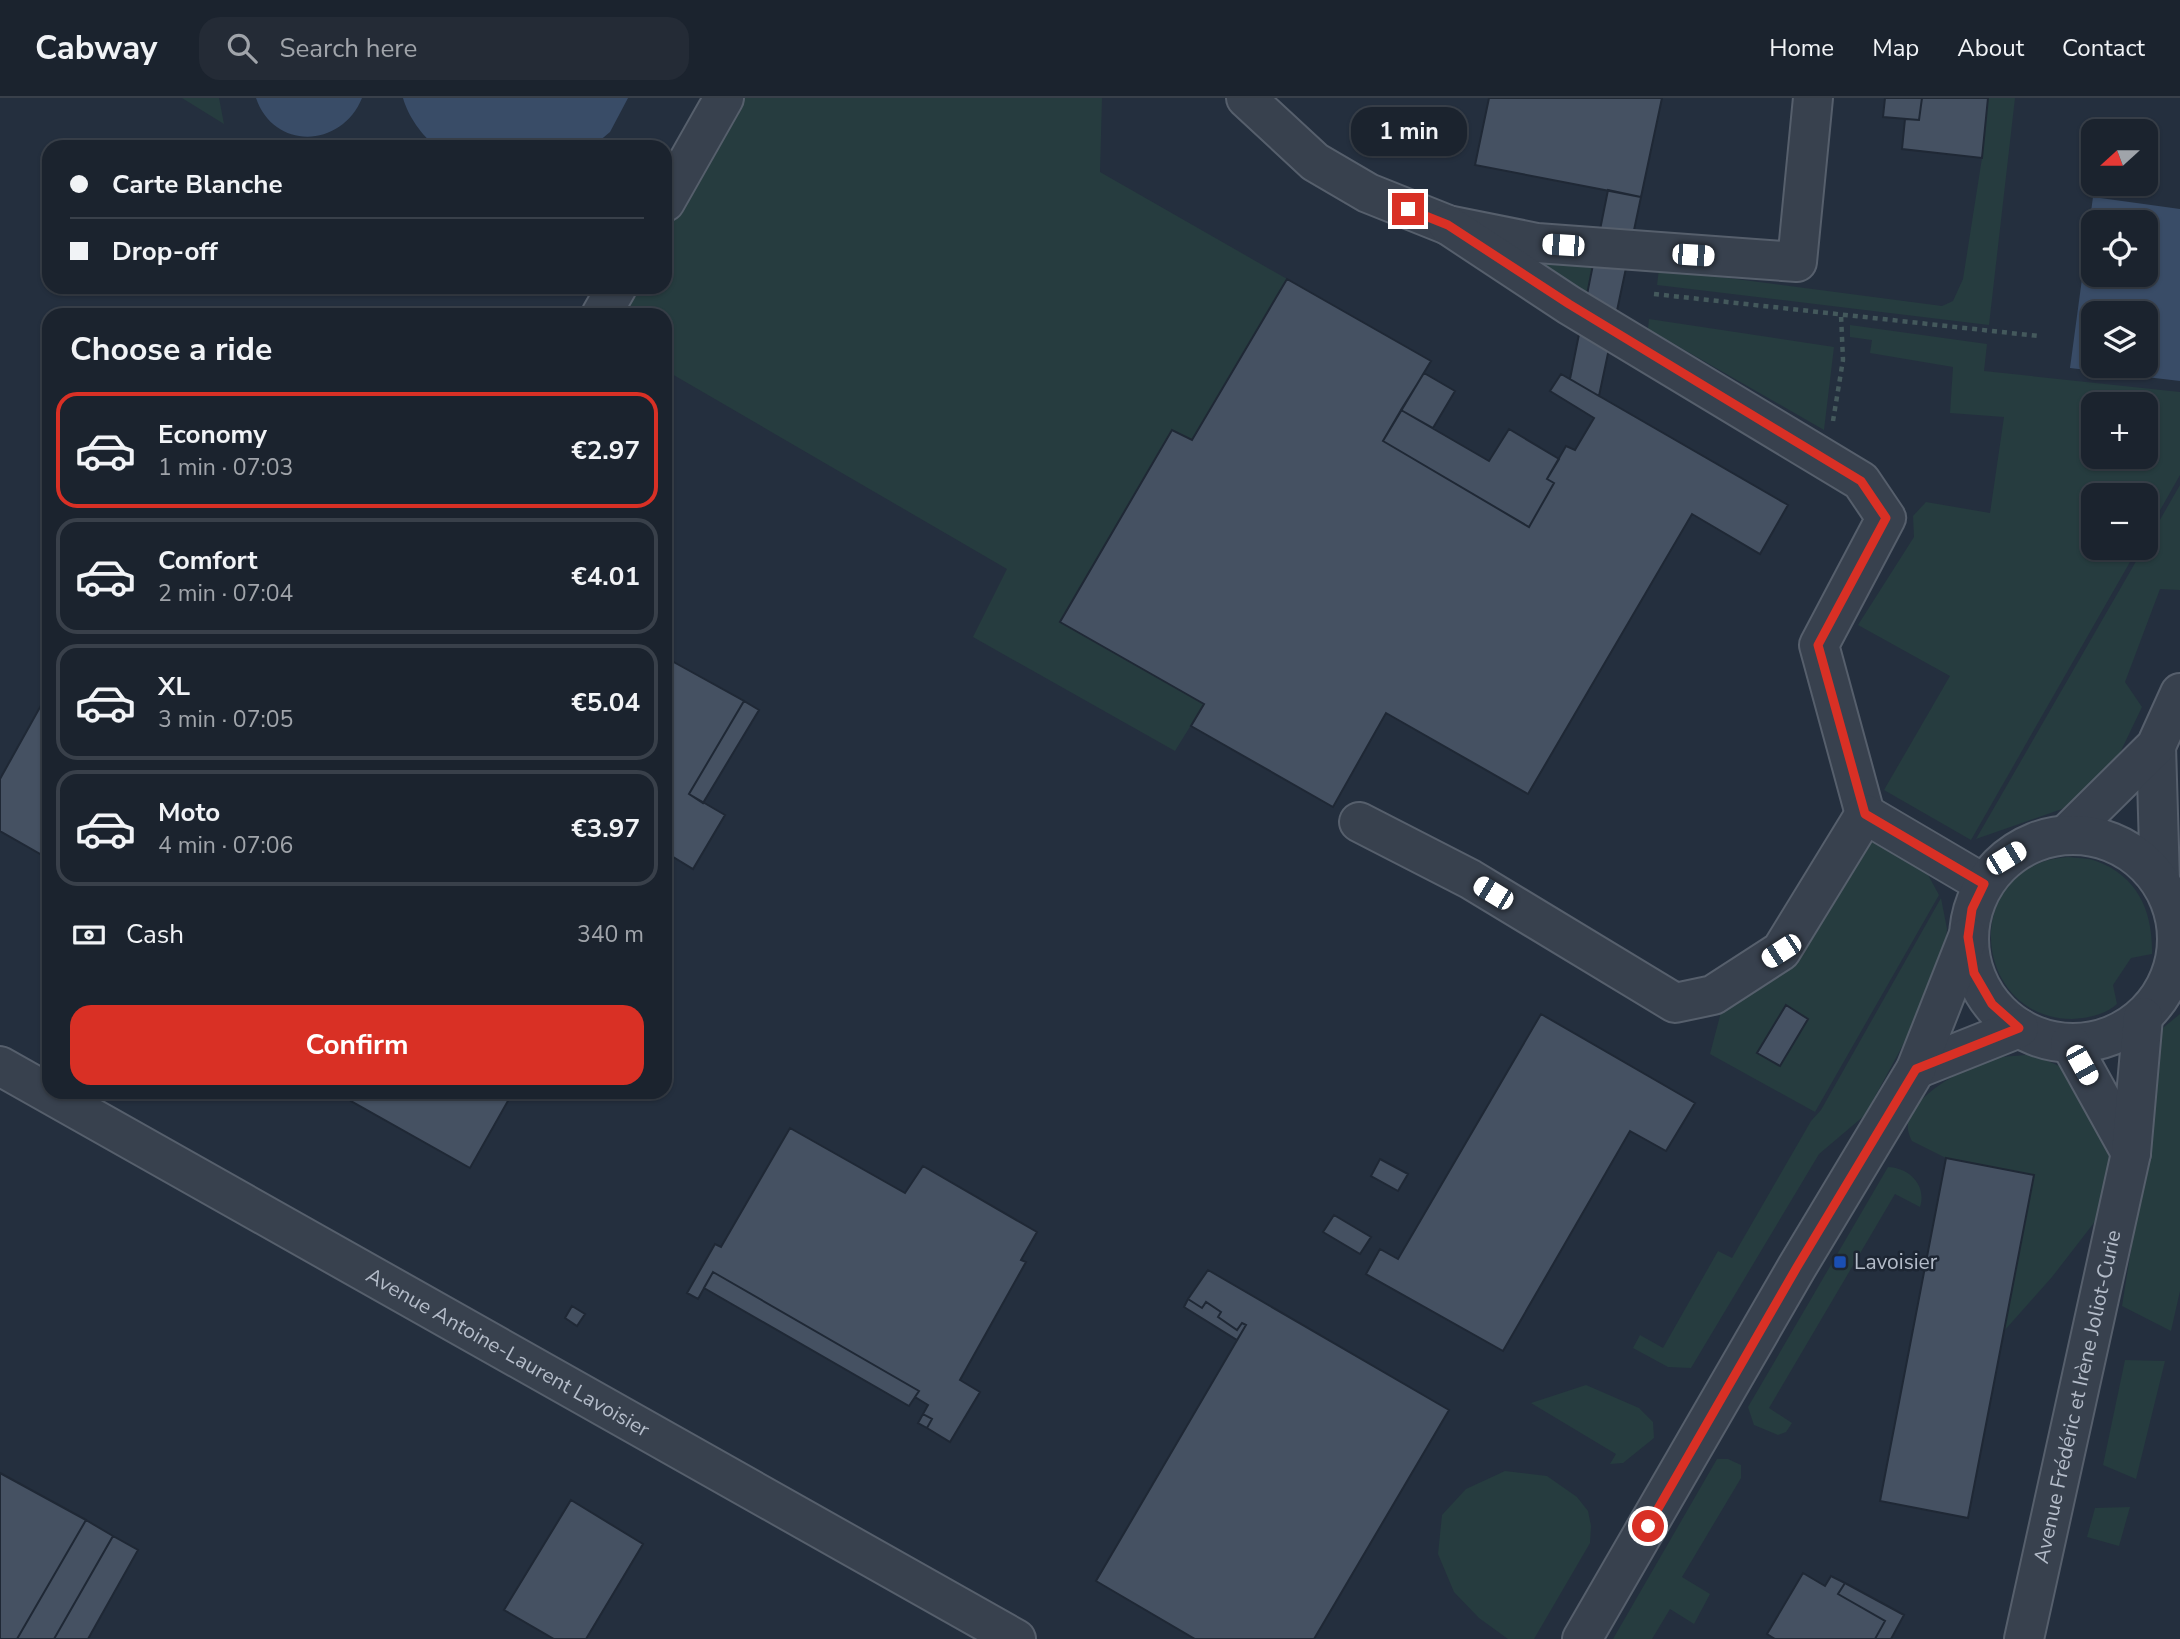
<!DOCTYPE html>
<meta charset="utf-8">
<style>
:root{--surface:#1b232e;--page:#242b36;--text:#f1f3f6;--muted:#a0a4aa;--line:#39404a;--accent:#d93025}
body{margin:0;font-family:"Nunito Sans",sans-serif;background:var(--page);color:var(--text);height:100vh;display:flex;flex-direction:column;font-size:26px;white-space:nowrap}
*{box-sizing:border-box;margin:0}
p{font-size:23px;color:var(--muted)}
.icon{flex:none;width:38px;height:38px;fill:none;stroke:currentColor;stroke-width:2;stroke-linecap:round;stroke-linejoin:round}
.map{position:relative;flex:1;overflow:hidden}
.details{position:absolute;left:42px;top:210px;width:630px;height:791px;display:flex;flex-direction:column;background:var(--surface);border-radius:21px;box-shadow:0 2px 5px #0004,0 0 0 2px var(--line)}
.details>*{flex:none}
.banner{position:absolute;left:42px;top:42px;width:630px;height:154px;border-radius:21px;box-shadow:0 2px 5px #0004,0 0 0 2px var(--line);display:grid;align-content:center;height:154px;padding:0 28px;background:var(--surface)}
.needle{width:46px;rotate:249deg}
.fabs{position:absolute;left:2081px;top:21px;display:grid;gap:14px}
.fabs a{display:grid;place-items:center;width:77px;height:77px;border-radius:14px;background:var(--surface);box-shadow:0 2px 5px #0004,0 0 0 2px var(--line);font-size:35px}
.end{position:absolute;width:32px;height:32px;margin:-16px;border:9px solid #d93025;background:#fff;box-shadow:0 0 0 4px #fff}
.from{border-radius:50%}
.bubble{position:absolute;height:49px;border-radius:21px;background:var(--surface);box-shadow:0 2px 5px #0004,0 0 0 2px var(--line);font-size:23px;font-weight:700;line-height:49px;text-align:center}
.car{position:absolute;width:21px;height:42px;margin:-21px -10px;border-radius:9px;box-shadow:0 0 5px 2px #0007;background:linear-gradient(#fff 24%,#345 0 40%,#fff 0 76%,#345 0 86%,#fff 0)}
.banner b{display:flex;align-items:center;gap:24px;height:66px;font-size:26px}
.banner b+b{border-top:2px solid var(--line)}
.banner i{width:18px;height:18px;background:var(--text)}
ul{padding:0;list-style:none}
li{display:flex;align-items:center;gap:21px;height:116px;margin:0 14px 10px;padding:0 14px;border:4px solid var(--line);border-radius:21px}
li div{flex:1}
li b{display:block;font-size:26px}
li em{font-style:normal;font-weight:700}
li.on{border-color:var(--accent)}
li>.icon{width:63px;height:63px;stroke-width:1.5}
h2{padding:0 28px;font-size:32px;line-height:84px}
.pay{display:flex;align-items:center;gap:18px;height:77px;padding:0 28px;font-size:26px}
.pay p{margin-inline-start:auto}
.action{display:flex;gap:14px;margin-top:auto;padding:14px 28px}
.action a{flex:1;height:80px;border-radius:21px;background:var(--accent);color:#fff;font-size:28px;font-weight:700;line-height:80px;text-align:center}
header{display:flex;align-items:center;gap:42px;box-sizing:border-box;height:98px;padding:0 35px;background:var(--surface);border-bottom:2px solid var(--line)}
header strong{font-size:33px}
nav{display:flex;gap:38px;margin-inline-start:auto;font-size:24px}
.search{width:490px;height:63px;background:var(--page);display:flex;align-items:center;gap:18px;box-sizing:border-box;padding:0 24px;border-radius:21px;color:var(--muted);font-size:26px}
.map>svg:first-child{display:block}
.green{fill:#263c3f;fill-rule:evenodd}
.water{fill:#394c67;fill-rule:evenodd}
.building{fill:#455162;stroke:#1f2835;stroke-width:2}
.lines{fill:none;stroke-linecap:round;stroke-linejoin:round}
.minor-casing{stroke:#565f6c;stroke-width:42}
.path{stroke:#44595c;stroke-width:4.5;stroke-dasharray:5 5;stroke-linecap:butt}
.minor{stroke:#38414e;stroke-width:38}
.route{stroke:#d93025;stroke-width:9}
.transit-dot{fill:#1a4fb4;stroke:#1d2633;stroke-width:2.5}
.labels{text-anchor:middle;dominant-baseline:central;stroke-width:5;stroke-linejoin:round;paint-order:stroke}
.poi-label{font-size:21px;fill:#b4bcc9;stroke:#1d2633;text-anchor:start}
.street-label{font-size:21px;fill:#b4bcc9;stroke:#1d2633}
</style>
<header>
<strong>Cabway</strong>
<div class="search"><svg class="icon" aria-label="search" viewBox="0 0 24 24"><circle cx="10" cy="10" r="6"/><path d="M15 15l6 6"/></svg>Search here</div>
<nav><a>Home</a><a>Map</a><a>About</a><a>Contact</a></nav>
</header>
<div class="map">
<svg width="2180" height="1541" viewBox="0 0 2180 1541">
<rect width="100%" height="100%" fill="#242f3e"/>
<!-- green -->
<path class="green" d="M182,0H219L224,26Z
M735,0H1102L1100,74L1287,181L1192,342L1172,332L1060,523L1204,606L1175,653L973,539L1007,471L665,272V217H618L633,189H665V130Z
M1988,0H2015L1989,227L1657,187L1659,171L1942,208L1953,203L1963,181L1982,60Z
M1527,157L1593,167L1586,200Z
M1649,221L1834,249L1824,332L1648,231Z
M1850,227L1987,246L1984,273L2180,294V377L2146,437V397H2093V450H2138L1971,742L1884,692L1950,578L1858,527L1914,439L1913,418L1926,404L1990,415L2004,319L1950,315L1953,269L1870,255L1872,242L1850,239ZM2093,306H2146V359H2093Z
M2180,387V492L2160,491L2125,584L2142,609L2118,659L2086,695L2062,711L1976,741Z
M1861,734L1927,775L1939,797L1815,1014L1710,956L1721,914Z
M2068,759C2077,760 2088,760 2096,763C2138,778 2153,814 2152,856L2131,860L2113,887L2117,906C2105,917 2088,920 2072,921C1983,921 1959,797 2042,764C2050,761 2060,760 2068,759Z
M1941,800L1947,831L1945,850L1931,895L1865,1017L1819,1056L1691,1270L1668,1269L1633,1250L1640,1237L1663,1250L1718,1153L1732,1160L1811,1023L1821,1012Z
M2180,916V1193L2171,1233L2122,1208L2151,1027L2152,944L2164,929Z
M2026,957L2039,959L2059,968L2079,985L2101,1027L2109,1060L2100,1117L2052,1179L2004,1233L2034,1077L1946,1060L1912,1043C1910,1039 1907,1032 1908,1027C1910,998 1967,968 1993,961C2003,958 2015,958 2026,957Z
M1888,1069C1910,1070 1927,1088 1920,1109L1895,1096L1769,1310L1792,1325L1786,1334L1778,1337L1754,1327L1748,1309Z
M2125,1262L2165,1263L2136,1381L2103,1367Z
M1586,1287L1639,1310L1653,1324L1654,1340L1623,1365L1610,1366L1616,1356L1531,1305Z
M1717,1361H1728L1741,1367V1380L1682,1479L1710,1496L1694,1526L1670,1511L1652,1541H1613Z
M1505,1373L1547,1378L1577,1399L1588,1413L1591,1428L1590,1445L1534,1541H1508L1479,1520L1454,1494L1438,1456L1442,1417L1466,1391Z
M2130,1409L2119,1448L2087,1439L2095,1410Z"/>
<!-- water -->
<path class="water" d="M256,0H362C342,50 274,53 256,0Z
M403,0H628L610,34L592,49H437C422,38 408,18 403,0Z
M2093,99L2180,111V283L2070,270ZM2093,124H2146V177H2093ZM2093,215H2146V268H2093Z"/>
<!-- building -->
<path class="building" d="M1489,0H1662L1641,99L1475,67Z
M1885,0H1922L1919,22L1883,19Z
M1922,0H1988L1982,60L1902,51L1905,21L1919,22Z
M1608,92L1641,99L1599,298L1570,281Z
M1287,181L1431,263L1383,343L1529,429L1554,385L1547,381L1566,348L1575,352L1594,320L1550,293L1561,276L1788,407L1760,456L1692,416L1528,696L1386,615L1333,709L1191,628L1204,606L1060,524L1172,332L1192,342Z
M1424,275L1455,293L1433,330L1401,312Z
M1401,312L1489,363L1509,331L1559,361L1547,381L1554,385L1529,429L1383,343Z
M670,562L744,603L689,696L725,717L693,771L665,754V571Z
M49,593V761L0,733V681Z
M744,603L759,612L703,705L689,696Z
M1786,907L1808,921L1780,968L1757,955Z
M1541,916L1695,1005L1666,1053L1630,1033L1503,1253L1366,1176L1380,1151L1398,1161Z
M356,994H513L470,1070L351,1003Z
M790,1030L905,1095L923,1068L1037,1134L1021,1162L1026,1164L960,1282L980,1294L950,1344L927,1330L932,1321L923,1316L928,1307L915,1299L919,1293L713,1174L698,1201L687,1195L715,1146L721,1149Z
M1946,1060L2034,1077L1968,1420L1880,1403Z
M1380,1061L1408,1076L1398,1093L1371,1078Z
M1334,1117L1371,1139L1360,1156L1323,1134Z
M1208,1172L1449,1312L1314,1541H1195L1096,1483L1246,1227L1242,1225L1237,1232L1218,1219L1221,1214L1206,1204L1202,1210L1188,1201Z
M713,1174L919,1293L909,1308L704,1190Z
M1188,1201L1202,1210L1206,1204L1221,1214L1218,1219L1237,1232L1242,1225L1246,1227L1237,1242L1184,1209Z
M572,1208L585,1216L577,1228L565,1220Z
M923,1316L932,1321L927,1330L918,1325Z
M0,1375L86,1422L17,1541H0Z
M571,1402L643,1446L586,1541H554L504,1512Z
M86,1422L113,1438L54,1541H17Z
M113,1438L138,1452L88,1541H54Z
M1803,1475L1825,1488L1831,1478L1845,1485L1838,1496L1885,1523L1875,1541H1775L1767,1536Z
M1845,1485L1904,1517L1891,1541H1875L1885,1523L1838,1496Z"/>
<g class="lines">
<defs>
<g id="minor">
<path d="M1246,0L1315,64L1368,95L1448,127L1537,145L1797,164L1813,0"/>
<path d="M665,104L724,0"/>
<path d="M1448,127L1569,207L1861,383L1886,420L1819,547L1865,716"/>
<path d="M601,217L617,189"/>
<path d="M2156,648L2160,783"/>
<path d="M1359,724L1470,781L1675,905L1713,897L1781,853L1865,716L1984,786"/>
<path d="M2067,736L2156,648L2180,595"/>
<circle cx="2073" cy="841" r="104"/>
<path d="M2070,945L2131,1055"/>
<path id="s1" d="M0,968L1016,1541"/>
<path d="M1916,971L2019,930"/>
<path d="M1582,1541L1797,1169L1916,971L1968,839"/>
<path id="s2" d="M2024,1541L2131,1055L2143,919"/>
</g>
</defs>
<!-- minor casing -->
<use href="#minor" class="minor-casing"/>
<!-- path -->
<path class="path" d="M1654,196L2038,238
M1833,323L1843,262L1841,217"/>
<!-- minor -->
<use href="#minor" class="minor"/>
</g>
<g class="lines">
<!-- route -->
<path class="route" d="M1408,111L1448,127L1569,206L1861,383L1886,420L1818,547L1865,716L1984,786L1972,811L1968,839L1974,875L1992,906L2019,930L1916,971L1797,1169L1648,1428"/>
</g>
<!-- markers -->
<rect class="transit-dot" x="1833" y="1157" width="14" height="14" rx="3.5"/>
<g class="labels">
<!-- poi labels -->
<g class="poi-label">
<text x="1854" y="1164">Lavoisier</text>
</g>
<!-- street labels -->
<g class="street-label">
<text stroke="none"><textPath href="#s1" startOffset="583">Avenue Antoine-Laurent Lavoisier</textPath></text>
<text stroke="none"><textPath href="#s2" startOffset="248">Avenue Frédéric et Irène Joliot-Curie</textPath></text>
</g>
</g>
</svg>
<div class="fabs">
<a><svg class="needle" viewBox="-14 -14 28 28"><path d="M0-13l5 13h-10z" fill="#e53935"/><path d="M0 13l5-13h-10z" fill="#a0a4aa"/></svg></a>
<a><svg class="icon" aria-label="locate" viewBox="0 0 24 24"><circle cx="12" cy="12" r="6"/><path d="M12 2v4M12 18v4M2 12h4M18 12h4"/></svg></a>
<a><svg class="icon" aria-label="layers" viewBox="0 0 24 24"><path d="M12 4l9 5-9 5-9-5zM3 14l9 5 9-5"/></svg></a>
<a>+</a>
<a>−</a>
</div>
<i class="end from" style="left:1648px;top:1428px"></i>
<i class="end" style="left:1408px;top:111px"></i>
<div class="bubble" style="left:1351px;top:9px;width:116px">1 min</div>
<i class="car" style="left:1563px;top:147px;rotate:274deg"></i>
<i class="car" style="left:1693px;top:157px;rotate:94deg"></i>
<i class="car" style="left:2006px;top:760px;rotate:59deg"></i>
<i class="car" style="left:1493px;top:795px;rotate:301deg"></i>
<i class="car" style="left:1781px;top:853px;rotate:237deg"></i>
<i class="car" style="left:2082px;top:967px;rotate:151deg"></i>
<div class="banner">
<b><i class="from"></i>Carte Blanche</b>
<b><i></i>Drop-off</b>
</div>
<section class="details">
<h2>Choose a ride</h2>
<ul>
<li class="on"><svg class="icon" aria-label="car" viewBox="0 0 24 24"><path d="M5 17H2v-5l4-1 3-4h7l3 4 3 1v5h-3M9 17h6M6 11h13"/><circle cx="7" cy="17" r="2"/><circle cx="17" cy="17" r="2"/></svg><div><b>Economy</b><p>1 min · 07:03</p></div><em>€2.97</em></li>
<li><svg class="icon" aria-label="car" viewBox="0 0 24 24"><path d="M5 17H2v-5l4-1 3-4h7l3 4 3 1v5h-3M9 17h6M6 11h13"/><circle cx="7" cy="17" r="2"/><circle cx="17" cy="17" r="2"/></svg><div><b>Comfort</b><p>2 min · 07:04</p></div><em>€4.01</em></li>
<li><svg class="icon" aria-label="car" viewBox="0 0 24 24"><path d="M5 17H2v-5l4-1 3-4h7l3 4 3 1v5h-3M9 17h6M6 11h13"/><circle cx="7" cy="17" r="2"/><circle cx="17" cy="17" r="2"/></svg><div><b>XL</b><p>3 min · 07:05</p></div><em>€5.04</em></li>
<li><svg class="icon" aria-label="car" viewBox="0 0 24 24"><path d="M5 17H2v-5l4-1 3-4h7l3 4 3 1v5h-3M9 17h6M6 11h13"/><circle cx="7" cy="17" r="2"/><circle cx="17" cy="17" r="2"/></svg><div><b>Moto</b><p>4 min · 07:06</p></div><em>€3.97</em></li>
</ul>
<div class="pay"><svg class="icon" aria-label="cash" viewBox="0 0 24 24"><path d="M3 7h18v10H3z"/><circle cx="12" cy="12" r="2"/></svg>Cash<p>340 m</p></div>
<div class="action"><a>Confirm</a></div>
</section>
</div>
